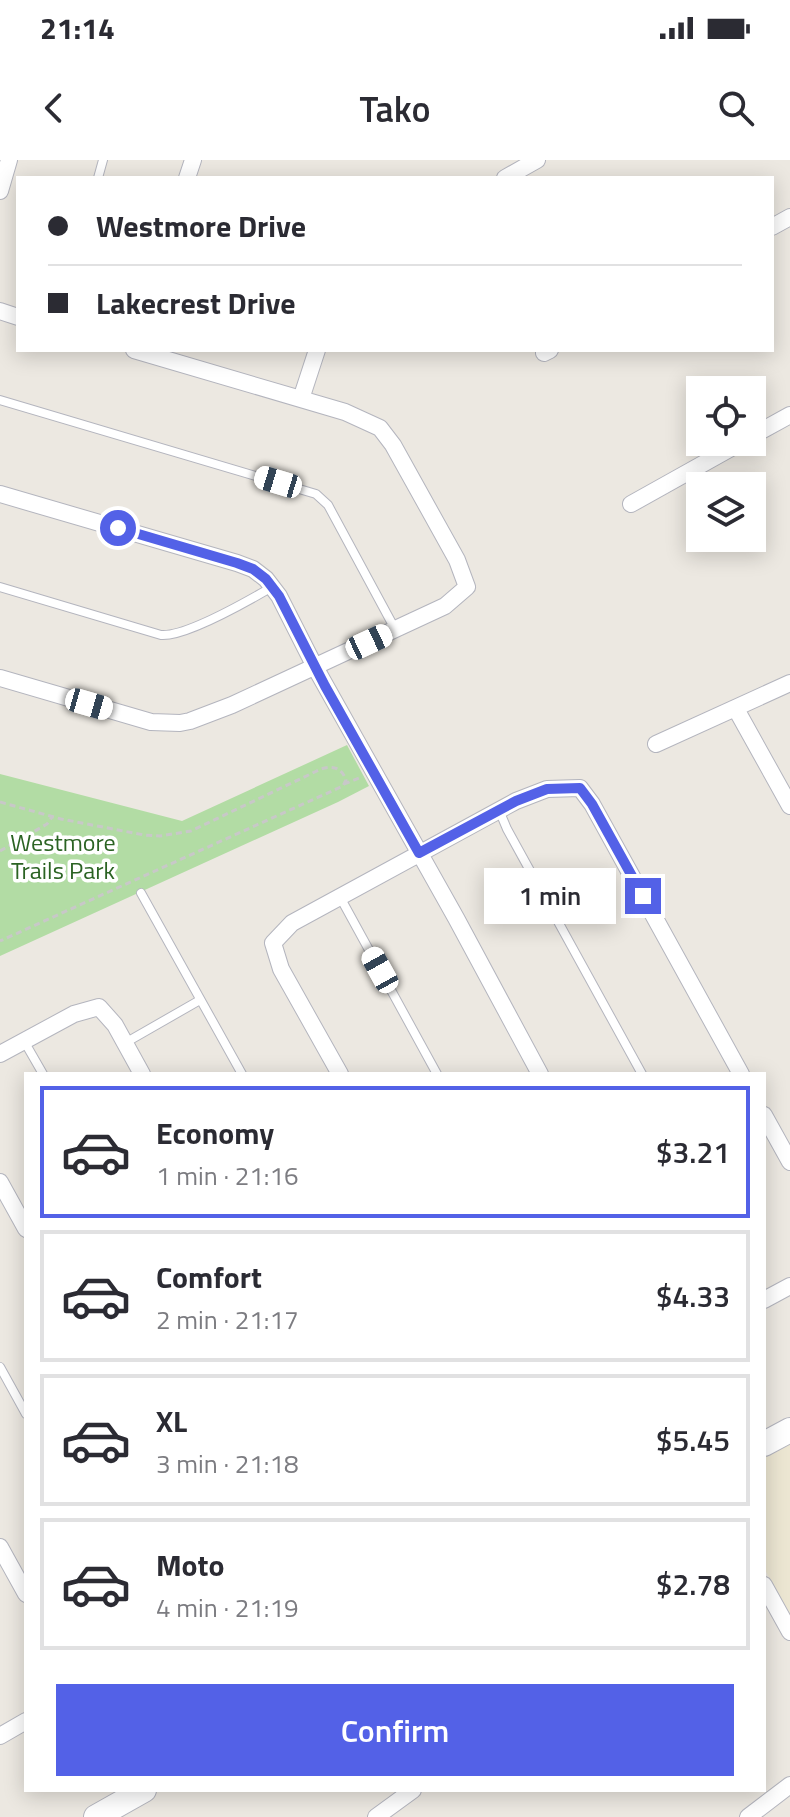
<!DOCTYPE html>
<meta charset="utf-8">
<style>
:root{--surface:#fff;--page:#f7f7f7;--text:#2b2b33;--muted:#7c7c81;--line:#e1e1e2;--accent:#5361e7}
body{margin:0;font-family:"Titillium Web",sans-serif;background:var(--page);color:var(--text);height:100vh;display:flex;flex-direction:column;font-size:30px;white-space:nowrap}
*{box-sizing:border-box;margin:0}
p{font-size:26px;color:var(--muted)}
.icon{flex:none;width:44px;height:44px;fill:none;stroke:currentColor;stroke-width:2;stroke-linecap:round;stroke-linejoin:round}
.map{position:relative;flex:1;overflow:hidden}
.side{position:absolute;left:24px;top:912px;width:742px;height:720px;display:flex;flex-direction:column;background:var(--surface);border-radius:0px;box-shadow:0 4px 20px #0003}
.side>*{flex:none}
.banner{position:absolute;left:16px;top:16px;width:758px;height:176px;border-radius:0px;box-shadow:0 4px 20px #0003;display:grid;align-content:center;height:176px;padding:0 32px;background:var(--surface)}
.buttons{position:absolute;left:686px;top:216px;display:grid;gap:16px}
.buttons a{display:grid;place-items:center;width:80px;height:80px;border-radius:0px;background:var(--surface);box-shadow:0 4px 20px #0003;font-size:40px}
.end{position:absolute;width:36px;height:36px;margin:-18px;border:10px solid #5361e7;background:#fff;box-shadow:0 0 0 4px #fff}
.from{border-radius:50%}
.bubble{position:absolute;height:56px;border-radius:0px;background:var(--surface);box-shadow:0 4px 20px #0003;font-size:26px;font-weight:600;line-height:56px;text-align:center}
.car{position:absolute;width:24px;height:48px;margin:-24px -12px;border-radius:10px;box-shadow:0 0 6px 2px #0007;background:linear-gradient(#fff 24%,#345 0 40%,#fff 0 76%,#345 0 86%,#fff 0)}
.banner b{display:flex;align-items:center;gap:28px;height:76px;font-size:30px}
.banner b+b{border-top:2px solid var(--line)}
.banner i{width:20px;height:20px;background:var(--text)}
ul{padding:14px 0 0;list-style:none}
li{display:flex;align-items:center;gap:24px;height:132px;margin:0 16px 12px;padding:0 16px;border:4px solid var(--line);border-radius:0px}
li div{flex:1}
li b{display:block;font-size:30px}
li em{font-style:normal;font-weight:600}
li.current{border-color:var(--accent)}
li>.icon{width:72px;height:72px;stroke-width:1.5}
.primary-button{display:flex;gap:16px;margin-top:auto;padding:16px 32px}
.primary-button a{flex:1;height:92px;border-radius:0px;background:var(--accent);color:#fff;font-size:32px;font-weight:600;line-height:92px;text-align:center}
.status{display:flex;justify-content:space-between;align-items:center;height:56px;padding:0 40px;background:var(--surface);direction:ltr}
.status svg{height:22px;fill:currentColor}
header{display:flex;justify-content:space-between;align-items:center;height:104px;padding:0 32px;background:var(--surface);font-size:36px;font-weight:600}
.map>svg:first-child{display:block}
.education{fill:#ece6d2}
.park{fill:#b2dca4}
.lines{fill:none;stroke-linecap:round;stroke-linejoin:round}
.lane-casing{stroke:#b4b5be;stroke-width:10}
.street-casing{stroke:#b4b5be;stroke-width:18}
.secondary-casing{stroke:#b4b5be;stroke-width:26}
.path{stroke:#c8c8c8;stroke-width:3;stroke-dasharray:6 4;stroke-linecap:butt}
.lane{stroke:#fff;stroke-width:8}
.street{stroke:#fff;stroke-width:16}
.secondary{stroke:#fff;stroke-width:24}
.route{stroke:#5361e7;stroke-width:10}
.labels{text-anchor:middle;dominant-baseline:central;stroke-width:7;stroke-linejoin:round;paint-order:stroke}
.park-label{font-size:24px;fill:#2b6323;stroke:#fff}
</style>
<div class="status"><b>21:14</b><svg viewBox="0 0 49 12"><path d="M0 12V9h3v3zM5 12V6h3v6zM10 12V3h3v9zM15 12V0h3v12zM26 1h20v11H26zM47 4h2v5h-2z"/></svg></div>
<header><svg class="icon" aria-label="back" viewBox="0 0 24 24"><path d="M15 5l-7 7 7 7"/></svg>Tako<svg class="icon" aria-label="search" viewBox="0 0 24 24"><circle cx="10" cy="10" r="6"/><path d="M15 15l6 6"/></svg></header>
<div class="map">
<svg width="790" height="1657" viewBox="0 0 790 1657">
<rect width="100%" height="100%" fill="#ece8e1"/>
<!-- education -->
<path class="education" d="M790,1281V1455L764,1408V1298Z"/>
<!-- park -->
<path class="park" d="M347,585L369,626L338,642L0,796V614L182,661Z"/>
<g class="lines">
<defs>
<path id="lane" d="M98,18L103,0
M0,240L316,334L328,345L395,469
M0,427L161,475C186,477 248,441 272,427
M499,650L507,669L642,914
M141,733L242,914
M340,737L437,914
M24,881L43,914
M125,883L200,840
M0,1207L26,1254"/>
<path id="street" d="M187,18L193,0
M505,18L537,0
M0,31L9,0
M772,67L790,57
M0,151L18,157
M544,193L550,190
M301,239L317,190
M752,276L790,255
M0,334L237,403L253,409L266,419L279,436L315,507L456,758L540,914
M631,344L742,282
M0,518L151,562L180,563L190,561L232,545L445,446L467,427L457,400L393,285L380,268L345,252L134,190
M736,549L790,646
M656,584L790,523
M0,894L74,854L99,847L115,865L142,914
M340,914L281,809L273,783L292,763L516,641L547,629L580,628L592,644L741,914
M764,955L790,1002
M0,1022L26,1069
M764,1140L790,1126
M0,1387L26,1434
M764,1425L790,1472
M0,1576L26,1561
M376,1657L413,1630
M748,1657L790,1625"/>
<path id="secondary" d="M764,1284L790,1270
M96,1657L144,1630"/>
</defs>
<!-- lane casing -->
<use href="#lane" class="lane-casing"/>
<!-- street casing -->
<use href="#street" class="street-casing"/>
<!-- secondary casing -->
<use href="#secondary" class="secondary-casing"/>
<!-- path -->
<path class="path" d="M344,624L359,618
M0,642L61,659L144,675L160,676L191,671L321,609C333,605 342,608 346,620L343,626L0,781
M0,691L47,664L52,657"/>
<!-- lane -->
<use href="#lane" class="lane"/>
<!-- street -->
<use href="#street" class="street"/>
<!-- secondary -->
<use href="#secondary" class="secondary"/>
</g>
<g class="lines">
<!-- route -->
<path class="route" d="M118,368L237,403L253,409L266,419L279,436L325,526L419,693L516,641L547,629L580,628L592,644L643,736"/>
</g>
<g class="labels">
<!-- park labels -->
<g class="park-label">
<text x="63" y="682">Westmore<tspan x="63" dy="28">Trails Park</tspan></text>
</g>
</g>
</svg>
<div class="buttons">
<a><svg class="icon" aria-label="locate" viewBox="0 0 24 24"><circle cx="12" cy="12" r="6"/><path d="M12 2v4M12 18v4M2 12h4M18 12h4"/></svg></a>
<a><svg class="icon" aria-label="layers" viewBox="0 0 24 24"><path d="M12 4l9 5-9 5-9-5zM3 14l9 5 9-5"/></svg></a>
</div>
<i class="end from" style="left:118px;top:368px"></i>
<i class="end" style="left:643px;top:736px"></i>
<div class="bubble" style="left:484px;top:708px;width:132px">1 min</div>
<i class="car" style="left:278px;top:322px;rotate:287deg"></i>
<i class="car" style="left:369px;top:482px;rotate:65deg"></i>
<i class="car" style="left:89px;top:544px;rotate:106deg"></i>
<i class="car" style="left:380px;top:810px;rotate:331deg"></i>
<div class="banner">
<b><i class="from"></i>Westmore Drive</b>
<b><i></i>Lakecrest Drive</b>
</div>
<section class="side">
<ul>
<li class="current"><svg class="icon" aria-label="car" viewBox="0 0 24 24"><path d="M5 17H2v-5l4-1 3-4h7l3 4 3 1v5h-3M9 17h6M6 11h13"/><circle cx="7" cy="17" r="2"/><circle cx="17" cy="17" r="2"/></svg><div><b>Economy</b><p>1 min · 21:16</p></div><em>$3.21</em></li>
<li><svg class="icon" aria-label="car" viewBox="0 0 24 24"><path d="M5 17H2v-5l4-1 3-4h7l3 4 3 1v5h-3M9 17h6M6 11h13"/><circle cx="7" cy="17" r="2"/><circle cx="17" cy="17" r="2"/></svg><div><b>Comfort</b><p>2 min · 21:17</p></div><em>$4.33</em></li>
<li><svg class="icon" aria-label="car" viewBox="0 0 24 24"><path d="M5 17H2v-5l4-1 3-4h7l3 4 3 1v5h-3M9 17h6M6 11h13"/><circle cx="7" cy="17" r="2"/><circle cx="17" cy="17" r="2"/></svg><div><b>XL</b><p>3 min · 21:18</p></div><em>$5.45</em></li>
<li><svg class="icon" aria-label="car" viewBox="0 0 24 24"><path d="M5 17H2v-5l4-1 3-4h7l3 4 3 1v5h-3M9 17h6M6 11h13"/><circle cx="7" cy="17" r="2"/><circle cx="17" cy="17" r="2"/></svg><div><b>Moto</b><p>4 min · 21:19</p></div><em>$2.78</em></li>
</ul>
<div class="primary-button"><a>Confirm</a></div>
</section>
</div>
